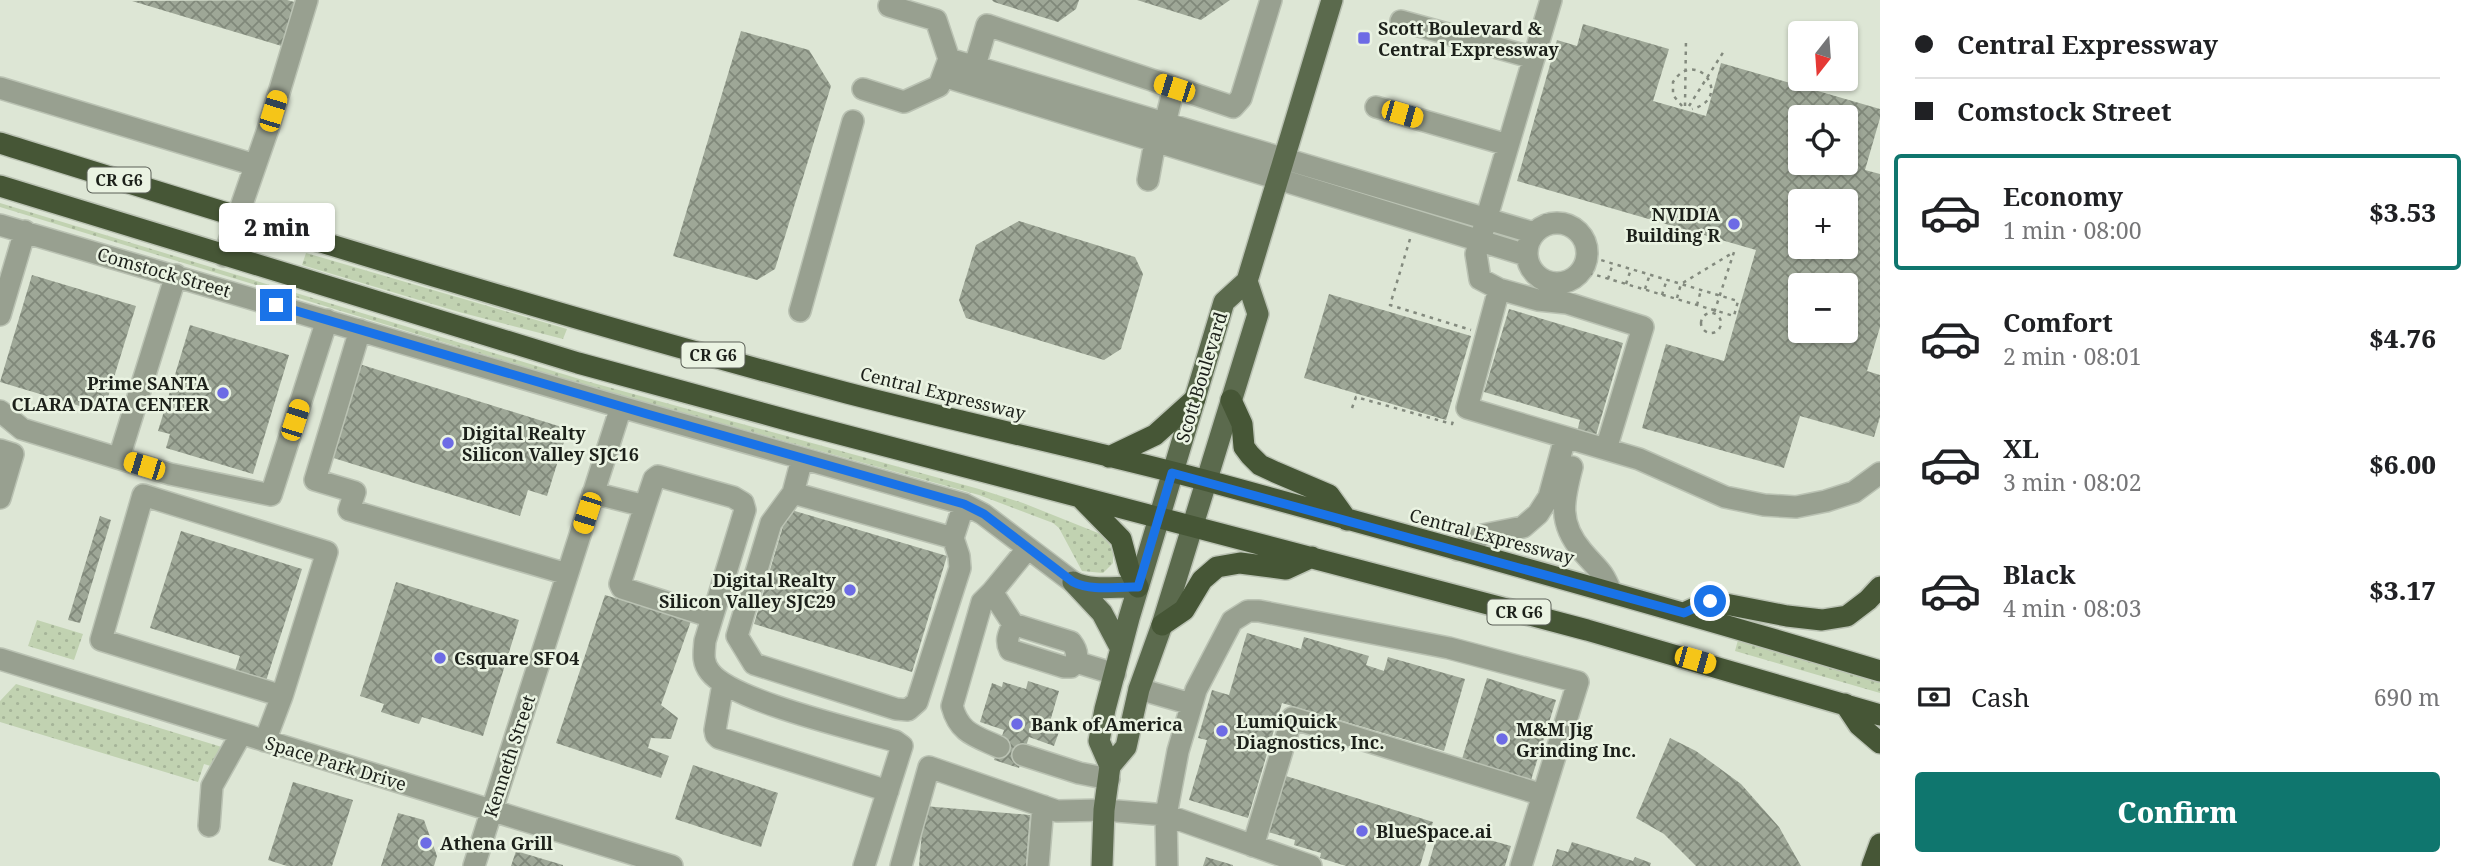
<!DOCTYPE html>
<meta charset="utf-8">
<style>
:root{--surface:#fff;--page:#f2f2f2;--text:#202124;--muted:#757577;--line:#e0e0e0;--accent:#0f766e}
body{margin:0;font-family:"Noto Serif",serif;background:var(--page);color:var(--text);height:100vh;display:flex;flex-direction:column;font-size:26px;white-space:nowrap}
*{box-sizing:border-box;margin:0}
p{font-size:23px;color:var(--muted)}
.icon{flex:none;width:38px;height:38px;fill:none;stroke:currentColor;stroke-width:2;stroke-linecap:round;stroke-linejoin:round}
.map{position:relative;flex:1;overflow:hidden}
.drawer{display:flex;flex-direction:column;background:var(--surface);width:595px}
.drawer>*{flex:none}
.banner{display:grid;align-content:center;height:154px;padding:0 35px;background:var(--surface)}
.needle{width:46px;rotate:197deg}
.tools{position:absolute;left:1788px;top:21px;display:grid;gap:14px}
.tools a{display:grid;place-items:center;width:70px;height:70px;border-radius:7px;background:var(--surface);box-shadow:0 2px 5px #0004;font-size:35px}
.end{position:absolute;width:32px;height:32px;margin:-16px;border:9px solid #1a73e8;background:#fff;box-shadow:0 0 0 4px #fff}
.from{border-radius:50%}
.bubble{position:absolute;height:49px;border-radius:7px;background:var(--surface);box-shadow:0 2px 5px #0004;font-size:23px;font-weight:800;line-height:49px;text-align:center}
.car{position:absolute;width:21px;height:42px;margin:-21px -10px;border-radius:9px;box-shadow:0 0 5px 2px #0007;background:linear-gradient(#f5c518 24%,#345 0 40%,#f5c518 0 76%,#345 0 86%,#f5c518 0)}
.banner b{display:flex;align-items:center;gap:24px;height:66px;font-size:26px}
.banner b+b{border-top:2px solid var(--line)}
.banner i{width:18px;height:18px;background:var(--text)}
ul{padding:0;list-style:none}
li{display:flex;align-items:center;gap:21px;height:116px;margin:0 14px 10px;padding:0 21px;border:4px solid transparent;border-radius:7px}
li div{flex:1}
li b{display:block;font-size:26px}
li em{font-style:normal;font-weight:800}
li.on{border-color:var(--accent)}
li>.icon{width:63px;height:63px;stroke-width:1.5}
.pay{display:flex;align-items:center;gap:18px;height:77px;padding:0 35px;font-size:26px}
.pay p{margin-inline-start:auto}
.cta{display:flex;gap:14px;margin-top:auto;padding:14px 35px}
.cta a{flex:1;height:80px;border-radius:7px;background:var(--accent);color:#fff;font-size:28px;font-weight:800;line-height:80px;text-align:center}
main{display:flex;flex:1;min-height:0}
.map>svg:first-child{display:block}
.grass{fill:url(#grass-dots)}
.building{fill:url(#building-cross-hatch);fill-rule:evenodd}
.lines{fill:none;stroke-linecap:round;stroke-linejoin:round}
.minor-casing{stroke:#bac2b3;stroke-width:24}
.major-casing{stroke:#bac2b3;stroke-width:24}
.highway-casing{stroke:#bac2b3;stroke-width:24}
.path{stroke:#838a7e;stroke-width:2.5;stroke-dasharray:3.5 5;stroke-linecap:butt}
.minor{stroke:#98a090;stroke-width:21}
.major{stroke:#5b6a4d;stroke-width:21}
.highway{stroke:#465636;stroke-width:21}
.route{stroke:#1a73e8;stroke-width:9}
.poi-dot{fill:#6d6be5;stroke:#eaf3e2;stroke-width:2.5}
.labels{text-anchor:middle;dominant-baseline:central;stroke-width:5;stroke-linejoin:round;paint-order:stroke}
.shield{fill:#eaf3e2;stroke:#5a5f56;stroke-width:2}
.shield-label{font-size:16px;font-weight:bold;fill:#1c201a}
.poi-label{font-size:18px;font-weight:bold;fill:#1c201a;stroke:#eaf3e2;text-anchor:start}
.street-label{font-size:18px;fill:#1c201a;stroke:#eaf3e2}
</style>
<main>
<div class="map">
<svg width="1880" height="866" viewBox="0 0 1880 866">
<defs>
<pattern id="grass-dots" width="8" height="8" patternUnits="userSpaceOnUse" patternTransform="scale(1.75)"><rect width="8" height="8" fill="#c1d2b1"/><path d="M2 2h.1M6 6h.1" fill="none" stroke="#a5b498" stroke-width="1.8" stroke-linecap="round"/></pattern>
<pattern id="building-cross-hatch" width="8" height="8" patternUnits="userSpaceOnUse" patternTransform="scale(1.75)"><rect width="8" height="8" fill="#9ea797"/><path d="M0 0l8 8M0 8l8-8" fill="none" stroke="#80887a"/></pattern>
</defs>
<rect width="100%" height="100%" fill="#dde6d5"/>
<!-- grass -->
<path class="grass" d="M0,203L586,381L979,489L1023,503L1103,535L1111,539L1108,542L1113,551V563L1103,573L1082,571L1059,528L1053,523L979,495L587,386L0,207Z
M306,253L567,329L563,339L459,312L302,265Z
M37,620L83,634L74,660L28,646Z
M1738,640L1880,682V693L1735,651Z
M16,684L225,748L214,767L204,764L198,782L0,722V701Z"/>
<!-- building -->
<path class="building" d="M287,0L298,3L285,47L132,1Z
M992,0H1079L1076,9L1058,22L994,2Z
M1137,0H1230L1201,20Z
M1583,24L1669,49L1653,101L1706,116L1721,63L1880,109V118L1865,170L1880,174V327L1867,371L1880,375V417L1874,437L1800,416L1784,468L1642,428L1666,344L1724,361L1756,250L1517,181L1557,40L1577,46ZM1801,117H1846V163H1801ZM1801,201H1846V247H1801ZM1801,285H1846V331H1801Z
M741,31L809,50L831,86L775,269L757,280L673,256Z
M1019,221L1135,257L1143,274L1121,349L1104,360L966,318L959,300L976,245Z
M32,275L136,306L103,413L0,382Z
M1329,294L1471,336L1446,420L1304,378Z
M1509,309L1623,343L1594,442L1576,436L1580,420L1484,392Z
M190,325L289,355L253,474L166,448L170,434L158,431Z
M356,363L568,429L547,496L528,490L520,516L327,456Z
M788,509L947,556L912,672L754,624Z
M100,516L111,520L80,623L68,620Z
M181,531L302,569L266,681L235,671L240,656L150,628Z
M396,582L519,620L483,736L422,717L419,724L381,712L384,704L360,696Z
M605,595L691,621L661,705L678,718L671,739L651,738L648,748L669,756L661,778L556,743Z
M1247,633L1301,649L1304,637L1369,656L1366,665L1384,671L1388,657L1465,679L1444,751L1282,703L1248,818L1189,800L1207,740L1198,738L1212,690L1229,695Z
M1487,678L1556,700L1531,780L1462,759Z
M1028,681L1059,691L1049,725L1060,729L1054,746L1029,737L1019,768L994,760L1004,730L980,722L992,683L1002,687L1003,682L1026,689Z
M1670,738L1696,751L1741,784L1779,827L1801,866H1696L1664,834L1636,818Z
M693,765L778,793L761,847L675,819Z
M1286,776L1433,822L1420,866H1346L1320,858L1321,853L1294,845L1295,840L1268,832Z
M293,782L353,800L332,866H287L268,860Z
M924,806L1030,815L1026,866H919Z
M398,813L424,820L437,856L434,866H381Z
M1440,826L1511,846L1505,866H1428Z
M1572,842L1633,861L1635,857L1651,863L1650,866H1552L1557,849L1568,852Z
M516,851L563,865V866H511Z
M1206,857L1233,865V866H1203Z"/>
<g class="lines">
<defs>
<path id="minor" d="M1551,0L1476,254L1480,279L1499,289L1538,300L1567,303L1643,327L1606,449
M1401,21L1534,58
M949,59L1534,233
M943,76L1526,255
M971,79L987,25L1233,107L1241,98L1271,0
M0,88L255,165
M863,89L904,102L939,86L949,59L936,20L889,6
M1376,107L1508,145
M1148,180L1155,142L1165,123L1174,88
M1527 253a30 30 0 1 1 60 0a30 30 0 1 1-60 0Z
M0,225L621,407L964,504L983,514L1073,582
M224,256L268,129L307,0
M1499,289L1467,408L1639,459L1725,497L1764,505L1796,507L1826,501L1854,492L1880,473
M800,311L853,121
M0,315L25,231
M360,330L315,480L355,492L349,510L567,574
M0,411L22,429L170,474L271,495L327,320
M0,450L13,454L0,498
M119,458L176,275
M802,459L793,493L771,523L737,636L754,664L896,709L908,710L917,702L960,568L959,556L953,538L964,504
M1572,467C1563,501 1558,523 1582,551C1597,569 1602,569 1611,592
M593,493L645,506L654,479L658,476L733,497L743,503L745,510L705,641C704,653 702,662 710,672C732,701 855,729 895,741L902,746L864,866
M793,493L953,538
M645,506L620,584L622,588L712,617
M1458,550L1483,535L1523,527L1538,514L1549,497L1565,438
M992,592L982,602L952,706C959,733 975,736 999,747
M1013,624C1009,634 1005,640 1010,650L1064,667H1071C1079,659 1078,651 1071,642L1013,624L992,592L1028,548
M0,659L672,866
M1076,662L1115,674
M723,684L715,730L716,735L719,738L888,791
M1139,689L1191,704
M265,741L282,696L327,552L143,495L101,640L282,696
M1023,755L1079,773L1109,779
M209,826L212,786L241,734
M1253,846L1292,718L1543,795
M474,866L621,407
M901,866L929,767L1057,811L1104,810L1166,815L1311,866
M1038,866L1043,806
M1167,866L1166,815L1178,751L1196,690L1232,621L1248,611H1259L1449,648L1578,682L1521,866"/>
<path id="major" d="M1073,582L1102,613L1121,649
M1073,582C1094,592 1116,586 1138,587
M1110,766L1126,747L1139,689L1162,625L1258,314L1247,281
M1102,866L1104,810L1110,766L1099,741L1105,709L1129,618L1224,302L1247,281L1332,0"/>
<path id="highway" d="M0,143C281,230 562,318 847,393C971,425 1096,451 1219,484C1440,544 1661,605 1880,671
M0,186L578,363L798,423L1587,630L1880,715
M1231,400L1242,424L1244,447L1250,455L1260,465L1275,472L1329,495L1347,520
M1109,457L1155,435L1195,399
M1080,497L1121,539L1129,569L1138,587
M1684,613L1710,601L1787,616L1822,620L1847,616L1868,600L1880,587
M1162,625L1184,610L1202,580L1217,567L1240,563L1286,569L1312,557
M1845,704L1859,725L1880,743
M1872,866L1880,844"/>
</defs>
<!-- minor casing -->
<use href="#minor" class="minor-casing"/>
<!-- major casing -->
<use href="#major" class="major-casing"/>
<!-- highway casing -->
<use href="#highway" class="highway-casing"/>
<!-- path -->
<path class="path" d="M1682,106L1673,95V82C1696,46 1735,98 1692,109
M1685,106L1686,39
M1689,106L1724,51
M1543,216C1588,204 1615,262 1575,287
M1410,239L1390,305L1471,330
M1589,273L1734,316L1738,301L1594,258
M1608,279L1613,263
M1626,284L1631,269
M1645,289L1650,274
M1662,295L1667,279
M1677,298L1681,284L1734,252L1714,313
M1697,305L1701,290
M1701 323a10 10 0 1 1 20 0a10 10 0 1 1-20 0Z
M1352,408L1356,397L1452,424L1453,421"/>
<!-- minor -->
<use href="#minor" class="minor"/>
<!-- major -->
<use href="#major" class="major"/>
<!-- highway -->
<use href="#highway" class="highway"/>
</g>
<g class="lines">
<!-- route -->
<path class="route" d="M276,305L647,414L964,504L984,514L1073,582C1094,592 1116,586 1138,587L1172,473L1684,613L1710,601"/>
</g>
<!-- markers -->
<g class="poi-dot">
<rect x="1357" y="31" width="14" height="14" rx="3.5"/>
<circle cx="1734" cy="224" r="7"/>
<circle cx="223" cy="393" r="7"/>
<circle cx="448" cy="443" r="7"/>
<circle cx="850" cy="590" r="7"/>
<circle cx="440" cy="658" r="7"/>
<circle cx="1017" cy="724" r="7"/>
<circle cx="1222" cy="731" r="7"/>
<circle cx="1502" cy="739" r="7"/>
<circle cx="1362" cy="831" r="7"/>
<circle cx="426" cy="843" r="7"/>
</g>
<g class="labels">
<!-- shield labels -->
<g class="shield">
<rect x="87.5" y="167.5" width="63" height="25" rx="5"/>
<rect x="681.5" y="342.5" width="63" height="25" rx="5"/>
<rect x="1487.5" y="599.5" width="63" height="25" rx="5"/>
</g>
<g class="shield-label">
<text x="119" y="180">CR G6</text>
<text x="713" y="355">CR G6</text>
<text x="1519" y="612">CR G6</text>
</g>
<!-- poi labels -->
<g class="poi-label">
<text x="1378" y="28">Scott Boulevard &amp;<tspan x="1378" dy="21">Central Expressway</tspan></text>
<text x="1720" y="214" text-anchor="end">NVIDIA<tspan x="1720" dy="21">Building R</tspan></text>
<text x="209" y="383" text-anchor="end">Prime SANTA<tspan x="209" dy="21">CLARA DATA CENTER</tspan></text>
<text x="462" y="433">Digital Realty<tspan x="462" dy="21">Silicon Valley SJC16</tspan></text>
<text x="836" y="580" text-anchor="end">Digital Realty<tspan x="836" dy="21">Silicon Valley SJC29</tspan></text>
<text x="454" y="658">Csquare SFO4</text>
<text x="1236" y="721">LumiQuick<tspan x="1236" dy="21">Diagnostics, Inc.</tspan></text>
<text x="1031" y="724">Bank of America</text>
<text x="1516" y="729">M&amp;M Jig<tspan x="1516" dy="21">Grinding Inc.</tspan></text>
<text x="1376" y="831">BlueSpace.ai</text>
<text x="440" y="843">Athena Grill</text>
</g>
<!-- street labels -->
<g class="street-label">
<text transform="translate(164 272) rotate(16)">Comstock Street</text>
<text transform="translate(1201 377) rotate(-73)">Scott Boulevard</text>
<text transform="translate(943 393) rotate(14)">Central Expressway</text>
<text transform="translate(1492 536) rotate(15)">Central Expressway</text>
<text transform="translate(509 756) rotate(-72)">Kenneth Street</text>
<text transform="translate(336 763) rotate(17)">Space Park Drive</text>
</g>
</g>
</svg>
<div class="tools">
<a><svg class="needle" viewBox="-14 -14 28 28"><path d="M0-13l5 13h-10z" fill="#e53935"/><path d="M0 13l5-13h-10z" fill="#757577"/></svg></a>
<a><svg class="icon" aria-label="locate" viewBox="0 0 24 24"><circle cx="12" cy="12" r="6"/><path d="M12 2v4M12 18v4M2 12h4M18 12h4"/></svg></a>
<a>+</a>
<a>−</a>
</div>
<i class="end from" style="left:1710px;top:601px"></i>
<i class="end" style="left:276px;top:305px"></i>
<div class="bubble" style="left:219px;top:203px;width:116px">2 min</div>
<i class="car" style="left:1174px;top:88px;rotate:288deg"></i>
<i class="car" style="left:273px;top:111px;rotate:17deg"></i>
<i class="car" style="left:1402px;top:114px;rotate:106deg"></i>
<i class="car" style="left:295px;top:420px;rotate:18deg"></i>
<i class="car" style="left:144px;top:466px;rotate:287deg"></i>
<i class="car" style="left:587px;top:513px;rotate:198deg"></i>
<i class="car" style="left:1695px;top:660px;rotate:106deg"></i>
</div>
<section class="drawer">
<div class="banner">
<b><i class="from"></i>Central Expressway</b>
<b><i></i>Comstock Street</b>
</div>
<ul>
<li class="on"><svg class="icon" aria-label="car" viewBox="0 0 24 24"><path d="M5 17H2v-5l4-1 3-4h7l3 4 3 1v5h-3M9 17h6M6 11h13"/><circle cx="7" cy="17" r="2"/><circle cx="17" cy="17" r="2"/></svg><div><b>Economy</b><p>1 min · 08:00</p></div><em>$3.53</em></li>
<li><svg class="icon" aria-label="car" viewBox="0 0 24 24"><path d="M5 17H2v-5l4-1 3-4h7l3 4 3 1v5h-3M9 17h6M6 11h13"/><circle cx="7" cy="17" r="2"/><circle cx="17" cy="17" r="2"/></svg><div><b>Comfort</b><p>2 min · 08:01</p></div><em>$4.76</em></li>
<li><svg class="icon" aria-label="car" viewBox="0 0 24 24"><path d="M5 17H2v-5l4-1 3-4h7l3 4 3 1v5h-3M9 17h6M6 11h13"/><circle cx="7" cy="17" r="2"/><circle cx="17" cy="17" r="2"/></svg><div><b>XL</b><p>3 min · 08:02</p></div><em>$6.00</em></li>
<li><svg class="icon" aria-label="car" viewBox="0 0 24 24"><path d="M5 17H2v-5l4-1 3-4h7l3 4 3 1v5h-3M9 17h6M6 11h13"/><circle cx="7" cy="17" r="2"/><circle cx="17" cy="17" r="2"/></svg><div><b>Black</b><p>4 min · 08:03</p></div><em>$3.17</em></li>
</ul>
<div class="pay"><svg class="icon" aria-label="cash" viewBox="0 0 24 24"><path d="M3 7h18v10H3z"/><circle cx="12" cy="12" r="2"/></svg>Cash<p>690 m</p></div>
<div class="cta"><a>Confirm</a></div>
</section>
</main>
